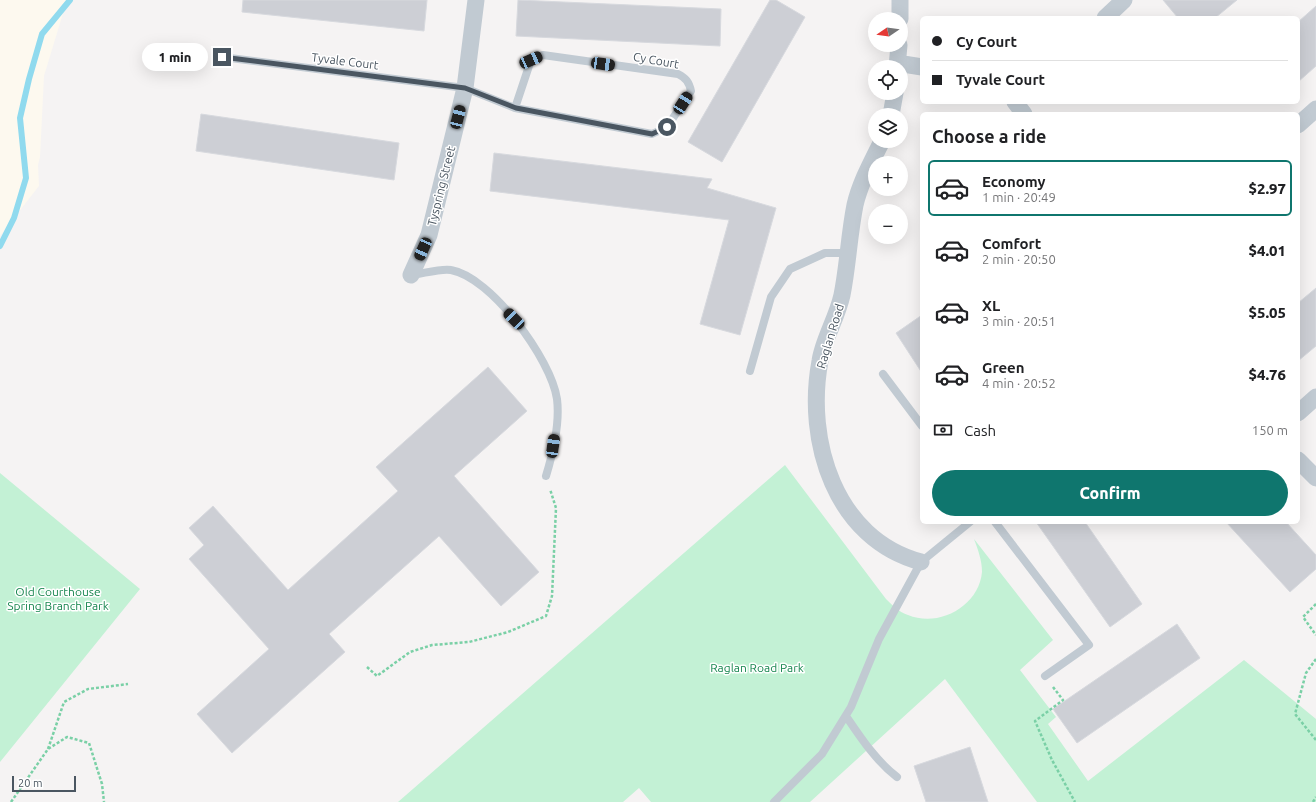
<!DOCTYPE html>
<meta charset="utf-8">
<style>
:root{--surface:#fff;--page:#f2f2f2;--text:#202124;--muted:#757577;--line:#e0e0e0;--accent:#0f766e}
body{margin:0;font-family:Ubuntu,sans-serif;background:var(--page);color:var(--text);height:100vh;display:flex;flex-direction:column;font-size:15px;white-space:nowrap}
*{box-sizing:border-box;margin:0}
p{font-size:13px;color:var(--muted)}
.icon{flex:none;width:22px;height:22px;fill:none;stroke:currentColor;stroke-width:2;stroke-linecap:round;stroke-linejoin:round}
.map{position:relative;flex:1;overflow:hidden}
.details{position:absolute;left:920px;top:112px;width:380px;height:412px;display:flex;flex-direction:column;background:var(--surface);border-radius:6px;box-shadow:0 4px 16px #0002}
.details>*{flex:none}
.hud{position:absolute;left:920px;top:16px;width:380px;height:88px;border-radius:6px;box-shadow:0 4px 16px #0002;display:grid;align-content:center;height:88px;padding:0 12px;background:var(--surface)}
.needle{width:26px;rotate:257deg}
.buttons{position:absolute;left:868px;top:12px;display:grid;gap:8px}
.buttons a{display:grid;place-items:center;width:40px;height:40px;border-radius:50%;background:var(--surface);box-shadow:0 4px 16px #0002;font-size:20px}
.scale{position:absolute;left:12px;bottom:10px;width:64px;box-sizing:border-box;padding-left:4px;border:2px solid #4a5661;border-top:0;font-size:11px;line-height:14px;white-space:nowrap;color:#4a5661;-webkit-text-stroke:3px #fff;paint-order:stroke}
.end{position:absolute;width:18px;height:18px;margin:-9px;border:5px solid #4a5661;background:#fff;box-shadow:0 0 0 2px #fff}
.from{border-radius:50%}
.bubble{position:absolute;height:28px;border-radius:14px;background:var(--surface);box-shadow:0 4px 16px #0002;font-size:13px;font-weight:800;line-height:28px;text-align:center}
.car{position:absolute;width:12px;height:24px;margin:-12px -6px;border-radius:5px;box-shadow:0 0 3px 1px #0007;background:linear-gradient(#222 24%,#8ab4d8 0 40%,#222 0 76%,#8ab4d8 0 86%,#222 0)}
.hud b{display:flex;align-items:center;gap:14px;height:38px;font-size:15px}
.hud b+b{border-top:1px solid var(--line)}
.hud i{width:10px;height:10px;background:var(--text)}
ul{padding:0;list-style:none}
li{display:flex;align-items:center;gap:12px;height:56px;margin:0 8px 6px;padding:0 4px;border:2px solid transparent;border-radius:6px}
li div{flex:1}
li b{display:block;font-size:15px}
li em{font-style:normal;font-weight:800}
li.on{border-color:var(--accent)}
li>.icon{width:36px;height:36px;stroke-width:1.5}
h2{padding:0 12px;font-size:18px;line-height:48px}
.pay{display:flex;align-items:center;gap:10px;height:44px;padding:0 12px;font-size:15px}
.pay p{margin-inline-start:auto}
.cta{display:flex;gap:8px;margin-top:auto;padding:8px 12px}
.cta a{flex:1;height:46px;border-radius:24px;background:var(--accent);color:#fff;font-size:16px;font-weight:800;line-height:46px;text-align:center}
.map>svg:first-child{display:block}
.commercial{fill:#fdf9ef}
.green{fill:#c3f1d5}
.lines{fill:none;stroke-linecap:round;stroke-linejoin:round}
.stream{stroke:#90daee;stroke-width:6}
.building{fill:#cdcfd5;stroke:#d7d9de}
.path{stroke:#7ad0a6;stroke-width:2.5;stroke-dasharray:3 2;stroke-linecap:butt}
.lane{stroke:#c1cad2;stroke-width:8}
.street{stroke:#c1cad2;stroke-width:17}
.route{stroke:#4a5661;stroke-width:5}
.labels{text-anchor:middle;dominant-baseline:central;stroke-width:3;stroke-linejoin:round;paint-order:stroke}
.street-label{font-size:12px;fill:#4a5661;stroke:#fff}
.park-label{font-size:12px;fill:#17864f;stroke:#fff}
</style>
<div class="map">
<svg width="1316" height="802" viewBox="0 0 1316 802">
<rect width="100%" height="100%" fill="#f5f3f3"/>
<!-- commercial -->
<path class="commercial" d="M0,0H67L44,76L40,157L38,165L39,186L0,236Z"/>
<!-- green -->
<path class="green" d="M785,465L886,599C893,606 899,612 908,615C939,628 979,606 982,572C982,560 978,550 974,539L1053,640L1020,670L1056,717L1048,724L1088,781L1244,660L1316,719V802H1037L945,679L810,802H651L639,788L623,802H398Z
M0,473L140,589L0,762Z"/>
<g class="lines">
<!-- stream -->
<path class="stream" d="M0,246L14,218L26,178L20,118L29,79L42,34L70,0"/>
</g>
<!-- building -->
<path class="building" d="M243,0H427L424,31L242,12Z
M518,0L721,9L720,46L516,36Z
M770,0H776L805,17L722,162L688,142Z
M1163,0H1237L1215,18H1178Z
M1316,6V66L1298,82V22Z
M201,114L399,143L394,180L196,151Z
M494,153L712,179L707,188L776,208L740,335L700,324L729,220L490,191Z
M1316,288V346L1298,361V303Z
M922,315V373L896,333Z
M488,367L527,411L454,476L539,572L501,606L439,536L329,634L345,652L232,753L197,714L269,649L189,559L204,545L189,528L213,506L288,590L398,491L376,467Z
M1036,522H1085L1142,604L1110,627Z
M1226,522H1286L1316,555V569L1290,592Z
M1177,624L1200,658L1077,743L1053,709Z
M970,747L988,802H926L914,766Z"/>
<g class="lines">
<!-- path -->
<path class="path" d="M1316,604L1303,617L1316,635
M1316,659L1306,673L1295,714L1316,740
M367,667L377,676L410,652L432,645L469,642L508,632L546,616L552,596L556,508L550,489
M1053,687L1063,700L1035,721L1052,760L1075,802
M48,749L64,702L88,689L128,684
M11,802L48,749L67,737L89,743L102,784L104,802
M1313,802L1316,797"/>
<!-- lane -->
<path class="lane" d="M222,57L465,88L515,108L652,134L667,127L691,91C689,82 686,78 678,74L543,55L531,60L515,108
M411,275C422,274 441,268 451,270C491,277 551,359 557,399C560,423 553,453 546,476
M750,371L771,297L790,269L825,253H847
M883,374L922,426
M995,522L1089,645L1045,676
M846,716C861,738 876,761 897,777
M774,802L822,754L851,707L879,639L921,562L970,522"/>
<!-- street -->
<path class="street" d="M900,0V19
M1105,18L1124,0
M897,63L922,67
M897,67L899,45
M1015,102L1024,114
M891,115L895,93
M1298,125L1316,109
M882,141C872,161 860,183 855,205C849,235 848,265 842,295C837,318 823,340 820,361C805,441 835,539 921,562
M411,275L429,235L465,88L476,0
M1298,413L1316,397
M1298,460L1316,478"/>
</g>
<g class="lines">
<!-- route -->
<path class="route" d="M222,57L465,88L516,108L652,134L667,127"/>
</g>
<g class="labels">
<!-- street labels -->
<g class="street-label">
<text transform="translate(656 60) rotate(10)">Cy Court</text>
<text transform="translate(345 61) rotate(7)">Tyvale Court</text>
<text transform="translate(441 186) rotate(-76)">Tyspring Street</text>
<text transform="translate(830 336) rotate(-73)">Raglan Road</text>
</g>
<!-- park labels -->
<g class="park-label">
<text x="58" y="591">Old Courthouse<tspan x="58" dy="14">Spring Branch Park</tspan></text>
<text x="757" y="667">Raglan Road Park</text>
</g>
</g>
</svg>
<div class="buttons">
<a><svg class="needle" viewBox="-14 -14 28 28"><path d="M0-13l5 13h-10z" fill="#e53935"/><path d="M0 13l5-13h-10z" fill="#757577"/></svg></a>
<a><svg class="icon" aria-label="locate" viewBox="0 0 24 24"><circle cx="12" cy="12" r="6"/><path d="M12 2v4M12 18v4M2 12h4M18 12h4"/></svg></a>
<a><svg class="icon" aria-label="layers" viewBox="0 0 24 24"><path d="M12 4l9 5-9 5-9-5zM3 14l9 5 9-5"/></svg></a>
<a>+</a>
<a>−</a>
</div>
<div class="scale">20 m</div>
<i class="end from" style="left:667px;top:127px"></i>
<i class="end" style="left:222px;top:57px"></i>
<div class="bubble" style="left:142px;top:43px;width:66px">1 min</div>
<i class="car" style="left:531px;top:60px;rotate:66deg"></i>
<i class="car" style="left:603px;top:64px;rotate:98deg"></i>
<i class="car" style="left:683px;top:103px;rotate:33deg"></i>
<i class="car" style="left:458px;top:117px;rotate:14deg"></i>
<i class="car" style="left:423px;top:249px;rotate:204deg"></i>
<i class="car" style="left:514px;top:319px;rotate:315deg"></i>
<i class="car" style="left:553px;top:446px;rotate:8deg"></i>
<div class="hud">
<b><i class="from"></i>Cy Court</b>
<b><i></i>Tyvale Court</b>
</div>
<section class="details">
<h2>Choose a ride</h2>
<ul>
<li class="on"><svg class="icon" aria-label="car" viewBox="0 0 24 24"><path d="M5 17H2v-5l4-1 3-4h7l3 4 3 1v5h-3M9 17h6M6 11h13"/><circle cx="7" cy="17" r="2"/><circle cx="17" cy="17" r="2"/></svg><div><b>Economy</b><p>1 min · 20:49</p></div><em>$2.97</em></li>
<li><svg class="icon" aria-label="car" viewBox="0 0 24 24"><path d="M5 17H2v-5l4-1 3-4h7l3 4 3 1v5h-3M9 17h6M6 11h13"/><circle cx="7" cy="17" r="2"/><circle cx="17" cy="17" r="2"/></svg><div><b>Comfort</b><p>2 min · 20:50</p></div><em>$4.01</em></li>
<li><svg class="icon" aria-label="car" viewBox="0 0 24 24"><path d="M5 17H2v-5l4-1 3-4h7l3 4 3 1v5h-3M9 17h6M6 11h13"/><circle cx="7" cy="17" r="2"/><circle cx="17" cy="17" r="2"/></svg><div><b>XL</b><p>3 min · 20:51</p></div><em>$5.05</em></li>
<li><svg class="icon" aria-label="car" viewBox="0 0 24 24"><path d="M5 17H2v-5l4-1 3-4h7l3 4 3 1v5h-3M9 17h6M6 11h13"/><circle cx="7" cy="17" r="2"/><circle cx="17" cy="17" r="2"/></svg><div><b>Green</b><p>4 min · 20:52</p></div><em>$4.76</em></li>
</ul>
<div class="pay"><svg class="icon" aria-label="cash" viewBox="0 0 24 24"><path d="M3 7h18v10H3z"/><circle cx="12" cy="12" r="2"/></svg>Cash<p>150 m</p></div>
<div class="cta"><a>Confirm</a></div>
</section>
</div>
